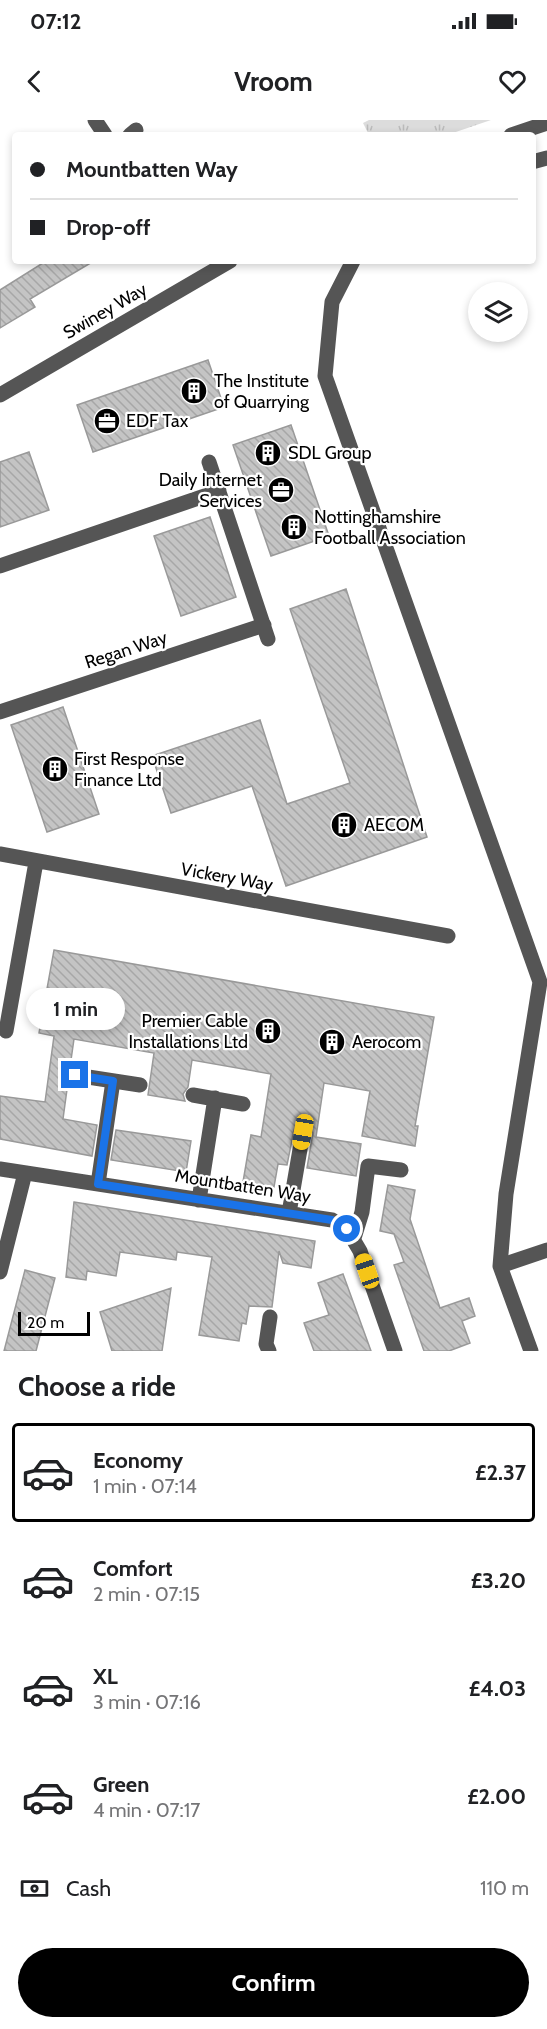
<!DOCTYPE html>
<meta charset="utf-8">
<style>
:root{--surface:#fff;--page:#f6f6f6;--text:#202124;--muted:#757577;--line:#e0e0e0;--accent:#000}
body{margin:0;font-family:Cabin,sans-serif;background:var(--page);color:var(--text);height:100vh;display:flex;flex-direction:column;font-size:22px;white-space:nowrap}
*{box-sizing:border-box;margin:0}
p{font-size:20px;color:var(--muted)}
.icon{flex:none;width:33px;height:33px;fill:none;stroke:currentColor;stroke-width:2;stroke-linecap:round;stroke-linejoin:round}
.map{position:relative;height:1231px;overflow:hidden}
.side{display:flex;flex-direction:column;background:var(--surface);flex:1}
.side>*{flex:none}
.hud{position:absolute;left:12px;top:12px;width:524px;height:132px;border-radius:6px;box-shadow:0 3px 9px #0003;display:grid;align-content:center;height:132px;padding:0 18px;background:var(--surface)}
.fabs{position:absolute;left:468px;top:162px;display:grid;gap:12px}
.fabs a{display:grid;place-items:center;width:60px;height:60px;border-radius:50%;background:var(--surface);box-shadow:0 3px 9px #0003;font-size:30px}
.scale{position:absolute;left:18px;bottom:15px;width:72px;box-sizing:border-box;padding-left:6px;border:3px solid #000;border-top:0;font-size:16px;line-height:21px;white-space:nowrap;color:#000;-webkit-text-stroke:4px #fff;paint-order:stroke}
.end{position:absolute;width:27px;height:27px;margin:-14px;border:8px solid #1a73e8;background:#fff;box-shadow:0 0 0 3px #fff}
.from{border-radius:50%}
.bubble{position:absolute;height:42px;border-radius:21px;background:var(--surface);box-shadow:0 3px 9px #0003;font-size:20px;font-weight:800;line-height:42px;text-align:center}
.car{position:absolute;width:18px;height:36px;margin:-18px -9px;border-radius:8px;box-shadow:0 0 4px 2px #0007;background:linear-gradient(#f5c518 24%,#345 0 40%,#f5c518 0 76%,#345 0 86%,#f5c518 0)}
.hud b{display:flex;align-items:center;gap:21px;height:57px;font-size:22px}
.hud b+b{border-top:2px solid var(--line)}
.hud i{width:15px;height:15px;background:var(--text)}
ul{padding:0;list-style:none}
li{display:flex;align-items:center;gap:18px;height:99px;margin:0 12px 9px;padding:0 6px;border:3px solid transparent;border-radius:6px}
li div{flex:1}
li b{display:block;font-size:22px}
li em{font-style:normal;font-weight:800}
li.current{border-color:var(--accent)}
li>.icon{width:54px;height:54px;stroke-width:1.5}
h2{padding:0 18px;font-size:27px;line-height:72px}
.pay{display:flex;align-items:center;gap:15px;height:66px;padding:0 18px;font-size:22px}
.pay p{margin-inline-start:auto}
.cta{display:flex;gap:12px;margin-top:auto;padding:12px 18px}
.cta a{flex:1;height:69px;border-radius:36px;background:var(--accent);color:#fff;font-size:24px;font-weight:800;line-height:69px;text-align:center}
.status{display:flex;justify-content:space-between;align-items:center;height:42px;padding:0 30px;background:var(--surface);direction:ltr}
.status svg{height:16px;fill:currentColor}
header{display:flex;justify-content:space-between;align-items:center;height:78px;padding:0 18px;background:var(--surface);font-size:27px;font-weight:800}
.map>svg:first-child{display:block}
.grass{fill:url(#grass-tufts)}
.building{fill:url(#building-back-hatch);stroke:#999;stroke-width:1.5}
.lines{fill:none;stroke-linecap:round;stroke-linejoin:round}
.minor{stroke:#555;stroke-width:15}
.route{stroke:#1a73e8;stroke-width:8}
.labels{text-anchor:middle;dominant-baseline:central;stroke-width:4.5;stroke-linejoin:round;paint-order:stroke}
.street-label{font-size:18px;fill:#000;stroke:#fff}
.poi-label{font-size:18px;fill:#000;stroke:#fff;text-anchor:start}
</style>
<div class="status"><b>07:12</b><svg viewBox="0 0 49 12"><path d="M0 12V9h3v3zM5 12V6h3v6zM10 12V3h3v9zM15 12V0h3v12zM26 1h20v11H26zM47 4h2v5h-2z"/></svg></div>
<header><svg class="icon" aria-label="back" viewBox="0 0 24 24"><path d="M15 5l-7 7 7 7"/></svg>Vroom<svg class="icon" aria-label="heart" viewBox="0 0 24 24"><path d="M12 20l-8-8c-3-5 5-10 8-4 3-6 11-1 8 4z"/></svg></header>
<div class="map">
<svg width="547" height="1231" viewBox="0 0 547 1231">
<defs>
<pattern id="grass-tufts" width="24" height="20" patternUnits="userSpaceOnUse" patternTransform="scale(1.5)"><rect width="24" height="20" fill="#dcdcdc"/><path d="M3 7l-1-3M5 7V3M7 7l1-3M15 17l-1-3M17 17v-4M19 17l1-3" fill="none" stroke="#bbb"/></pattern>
<pattern id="building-back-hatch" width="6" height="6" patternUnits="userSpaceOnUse" patternTransform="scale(1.5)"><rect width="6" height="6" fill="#c4c4c4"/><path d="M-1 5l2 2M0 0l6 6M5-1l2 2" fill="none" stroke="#a7a7a7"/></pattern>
</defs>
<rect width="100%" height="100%" fill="#fff"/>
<!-- grass -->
<path class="grass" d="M369,0H491L447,15H369L363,3Z"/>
<!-- building -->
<path class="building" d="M46,141H94L30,179L35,187L0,208V170Z
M208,240L224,287L93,332L77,285Z
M291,305L329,416L271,436L233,325Z
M29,332L49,390L0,407V342Z
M210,397L236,477L181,496L154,416Z
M346,469L427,717L286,766L252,666L171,693L152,636L260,600L287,684L350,663L290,489Z
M63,587L99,694L47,712L11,605Z
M54,830L434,897L415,1006H418L415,1026L362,1016L370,971L324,963L316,1017L361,1024L356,1056L307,1048L313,1013L310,1005L304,1002L296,1005L294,1010L287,1045L278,1044L274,1067L243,1062L251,1015L261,1017L271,954L192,940L188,967L183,974L185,981L148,975L154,933L74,919L70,947L65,954L68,962L63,999L97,1005L92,1036L0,1019V976L45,982L54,916L39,913Z
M116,1010L191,1021L186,1052L111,1040Z
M388,1065L415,1070L410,1099L440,1188L469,1178L475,1196L462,1201L470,1223L449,1231H424L394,1145L404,1142L394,1114L380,1111Z
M74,1082L315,1121L311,1148L283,1143L279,1131L272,1187L249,1186L246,1204L242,1203L239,1221L199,1215L212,1137L177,1132L176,1140L120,1132L116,1156L87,1151L86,1160L66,1157Z
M25,1150L55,1158L36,1231H4Z
M343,1154L371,1231H314L304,1203L329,1195L318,1163Z
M171,1168L162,1231H112L100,1192Z"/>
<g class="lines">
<!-- minor -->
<path class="minor" d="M95,0L105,15
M130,15L136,10
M511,15L547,3
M532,42L547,38
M353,141L332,182L325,256L540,862L506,1074L500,1146L531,1231
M0,275L230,141
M209,342L268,519
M0,446L219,371
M0,592L264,505
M0,734L448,816
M6,911L36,742
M75,955L140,965
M193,975L243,984
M0,1049L332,1100L347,1109L360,1131L395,1231
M98,1064L113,961
M199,1080L215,978
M289,1093L303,1012
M354,1118L362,1092L368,1046L401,1050
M500,1146L547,1130
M0,1152L25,1053
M269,1231L266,1224L270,1197"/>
</g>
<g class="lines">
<!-- route -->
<path class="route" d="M75,955L113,961L98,1064L332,1100L347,1109"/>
</g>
<!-- icons -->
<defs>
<symbol id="building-disc" viewBox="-11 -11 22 22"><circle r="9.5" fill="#000" stroke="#fff"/><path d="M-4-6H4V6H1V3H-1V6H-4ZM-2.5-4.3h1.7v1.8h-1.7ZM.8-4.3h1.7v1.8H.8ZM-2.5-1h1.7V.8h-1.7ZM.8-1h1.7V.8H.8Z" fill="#fff"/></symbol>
<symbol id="office-disc" viewBox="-11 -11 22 22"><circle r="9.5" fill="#000" stroke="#fff"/><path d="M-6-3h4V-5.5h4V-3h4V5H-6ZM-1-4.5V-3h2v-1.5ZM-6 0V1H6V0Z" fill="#fff"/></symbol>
</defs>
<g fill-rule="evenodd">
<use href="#building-disc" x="179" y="256" width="30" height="30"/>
<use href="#office-disc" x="92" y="286" width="30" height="30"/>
<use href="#building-disc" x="253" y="318" width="30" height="30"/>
<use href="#office-disc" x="266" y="355" width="30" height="30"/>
<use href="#building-disc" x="279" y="392" width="30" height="30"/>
<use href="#building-disc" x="40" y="634" width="30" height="30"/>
<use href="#building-disc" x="329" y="690" width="30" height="30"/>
<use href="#building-disc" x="253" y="896" width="30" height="30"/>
<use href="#building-disc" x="317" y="907" width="30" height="30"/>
</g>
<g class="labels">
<!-- street labels -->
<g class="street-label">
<text transform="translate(105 191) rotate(-30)">Swiney Way</text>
<text transform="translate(126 530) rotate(-18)">Regan Way</text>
<text transform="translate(227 757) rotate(10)">Vickery Way</text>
<text transform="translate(243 1066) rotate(9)">Mountbatten Way</text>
</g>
<!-- poi labels -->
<g class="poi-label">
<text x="214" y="261">The Institute<tspan x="214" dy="21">of Quarrying</tspan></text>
<text x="126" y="301">EDF Tax</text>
<text x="288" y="333">SDL Group</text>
<text x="262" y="360" text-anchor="end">Daily Internet<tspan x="262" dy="21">Services</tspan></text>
<text x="314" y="397">Nottinghamshire<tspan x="314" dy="21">Football Association</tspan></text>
<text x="74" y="639">First Response<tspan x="74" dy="21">Finance Ltd</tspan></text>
<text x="364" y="705">AECOM</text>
<text x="248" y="901" text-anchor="end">Premier Cable<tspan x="248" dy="21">Installations Ltd</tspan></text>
<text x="352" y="922">Aerocom</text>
</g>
</g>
</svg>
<div class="fabs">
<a><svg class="icon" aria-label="layers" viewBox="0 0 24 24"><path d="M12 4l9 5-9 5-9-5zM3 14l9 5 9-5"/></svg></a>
</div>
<div class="scale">20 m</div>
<i class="end from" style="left:347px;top:1109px"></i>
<i class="end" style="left:75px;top:955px"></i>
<div class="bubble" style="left:26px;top:868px;width:99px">1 min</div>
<i class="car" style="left:303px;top:1012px;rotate:190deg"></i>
<i class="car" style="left:367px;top:1151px;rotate:341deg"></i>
<div class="hud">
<b><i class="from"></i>Mountbatten Way</b>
<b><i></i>Drop-off</b>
</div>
</div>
<section class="side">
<h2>Choose a ride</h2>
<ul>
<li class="current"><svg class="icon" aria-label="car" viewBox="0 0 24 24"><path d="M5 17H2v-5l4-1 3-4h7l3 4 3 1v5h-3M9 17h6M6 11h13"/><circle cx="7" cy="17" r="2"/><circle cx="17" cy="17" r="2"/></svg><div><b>Economy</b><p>1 min · 07:14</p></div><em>£2.37</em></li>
<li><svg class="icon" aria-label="car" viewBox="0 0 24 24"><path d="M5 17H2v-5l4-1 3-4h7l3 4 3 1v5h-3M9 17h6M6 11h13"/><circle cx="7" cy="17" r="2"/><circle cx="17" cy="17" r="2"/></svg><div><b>Comfort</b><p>2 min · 07:15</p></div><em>£3.20</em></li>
<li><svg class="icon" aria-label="car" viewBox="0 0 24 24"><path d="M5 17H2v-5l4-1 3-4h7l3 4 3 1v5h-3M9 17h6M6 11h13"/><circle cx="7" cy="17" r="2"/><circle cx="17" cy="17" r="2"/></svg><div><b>XL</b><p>3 min · 07:16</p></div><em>£4.03</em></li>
<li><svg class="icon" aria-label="car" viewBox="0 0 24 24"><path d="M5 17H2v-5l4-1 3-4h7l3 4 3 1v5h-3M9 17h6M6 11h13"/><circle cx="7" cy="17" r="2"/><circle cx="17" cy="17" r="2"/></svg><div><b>Green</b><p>4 min · 07:17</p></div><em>£2.00</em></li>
</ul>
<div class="pay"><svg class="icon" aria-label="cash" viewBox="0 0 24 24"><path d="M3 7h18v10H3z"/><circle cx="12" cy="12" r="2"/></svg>Cash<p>110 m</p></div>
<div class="cta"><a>Confirm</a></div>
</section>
